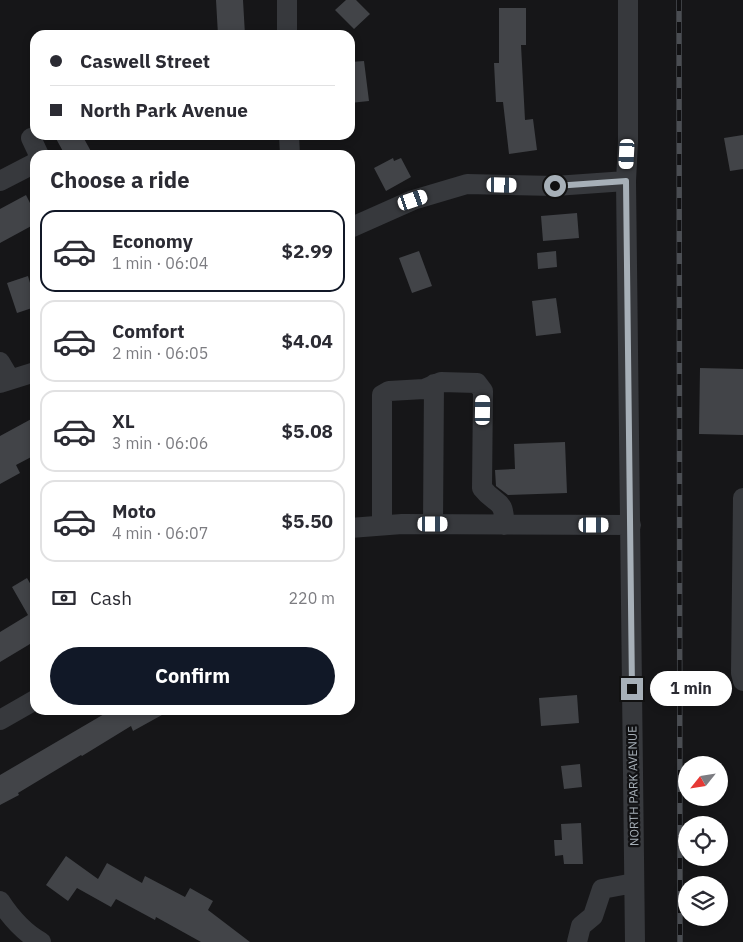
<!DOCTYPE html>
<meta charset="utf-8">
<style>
:root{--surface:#fff;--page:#f2f2f3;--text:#2b2b33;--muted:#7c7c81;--line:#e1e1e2;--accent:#111827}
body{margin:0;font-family:"IBM Plex Sans",sans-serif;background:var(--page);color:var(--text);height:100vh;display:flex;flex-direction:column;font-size:19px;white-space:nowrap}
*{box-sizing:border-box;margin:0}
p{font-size:16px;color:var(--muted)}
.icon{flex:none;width:28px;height:28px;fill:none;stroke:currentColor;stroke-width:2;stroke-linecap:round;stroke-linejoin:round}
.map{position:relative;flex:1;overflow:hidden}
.side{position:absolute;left:30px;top:150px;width:325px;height:565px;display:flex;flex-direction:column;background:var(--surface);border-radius:15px;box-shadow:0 2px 8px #0003}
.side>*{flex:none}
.banner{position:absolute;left:30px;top:30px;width:325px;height:110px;border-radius:15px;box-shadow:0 2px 8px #0003;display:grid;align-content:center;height:110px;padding:0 20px;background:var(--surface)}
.needle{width:32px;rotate:240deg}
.buttons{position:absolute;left:678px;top:756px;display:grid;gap:10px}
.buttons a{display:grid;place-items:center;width:50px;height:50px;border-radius:50%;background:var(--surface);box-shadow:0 2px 8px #0003;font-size:25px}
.end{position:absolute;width:22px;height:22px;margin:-11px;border:6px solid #a7b0b8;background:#111;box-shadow:0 0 0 2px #111}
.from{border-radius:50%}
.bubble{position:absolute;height:35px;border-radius:18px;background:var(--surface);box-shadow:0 2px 8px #0003;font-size:16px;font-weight:800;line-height:35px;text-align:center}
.car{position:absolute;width:15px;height:30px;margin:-15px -8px;border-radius:6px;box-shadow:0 0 4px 1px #0007;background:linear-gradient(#fff 24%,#345 0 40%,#fff 0 76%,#345 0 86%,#fff 0)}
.banner b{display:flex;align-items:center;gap:18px;height:48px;font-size:19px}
.banner b+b{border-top:1px solid var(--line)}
.banner i{width:12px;height:12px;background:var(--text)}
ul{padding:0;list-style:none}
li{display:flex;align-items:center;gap:15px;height:82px;margin:0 10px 8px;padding:0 10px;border:2px solid var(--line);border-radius:15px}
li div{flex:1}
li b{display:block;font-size:19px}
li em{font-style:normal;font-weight:800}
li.selected{border-color:var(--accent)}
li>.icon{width:45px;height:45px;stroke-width:1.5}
h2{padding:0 20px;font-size:22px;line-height:60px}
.pay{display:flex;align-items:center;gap:12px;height:55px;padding:0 20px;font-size:19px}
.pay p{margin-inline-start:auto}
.button{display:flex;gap:10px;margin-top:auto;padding:10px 20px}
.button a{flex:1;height:58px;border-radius:30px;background:var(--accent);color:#fff;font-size:20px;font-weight:800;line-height:58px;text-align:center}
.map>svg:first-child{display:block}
.building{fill:#424448}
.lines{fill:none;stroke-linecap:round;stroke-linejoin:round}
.minor{stroke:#37393d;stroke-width:20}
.rail-casing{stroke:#4a4d52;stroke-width:5.5}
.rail{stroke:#111113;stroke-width:4;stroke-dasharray:11;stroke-linecap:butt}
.route{stroke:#a7b0b8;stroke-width:6}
.labels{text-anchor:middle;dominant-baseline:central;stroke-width:4.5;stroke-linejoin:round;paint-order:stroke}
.street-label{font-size:12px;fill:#a7b0b8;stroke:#111113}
</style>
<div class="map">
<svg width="743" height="942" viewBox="0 0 743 942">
<rect width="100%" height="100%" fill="#161618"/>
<!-- building -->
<path class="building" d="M216,0H243L245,35H218Z
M346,0H356L370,14L354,29L335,10Z
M499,8H526V45H521L525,120L533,119L537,150L509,154L503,102H496L494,63H499Z
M364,61L369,101L350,103V62Z
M54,135H82L93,155H65Z
M743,135V169L730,171L724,138Z
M393,158L394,161L401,158L411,177L386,191L374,168Z
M26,195L35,213V224L0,243V209Z
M577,213L579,238L543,241L541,216Z
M419,251L432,286L412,293L399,258Z
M556,251L557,267L538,269L537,253Z
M28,276L35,300V307L17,313L7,283Z
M556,298L561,333L536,336L532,301Z
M700,368L743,369V435L699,434Z
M35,417V455L16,465L20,473L0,484V436Z
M565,442L567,493L508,495L496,486L495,470L515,469L514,444Z
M27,578L35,592V641L0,662V632L28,615L12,587Z
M577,695L579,723L541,726L539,698Z
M111,710H171L133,731L131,726L82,756L81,755L18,793L19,795L0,805V775Z
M580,764L582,787L564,789L561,766Z
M581,823L583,864H564L563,855L555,856L554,840H562L561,824Z
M66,856L98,879L107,863L142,883L145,876L185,897L190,888L213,901L208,910L250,942H201L156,917L155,920L116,899L111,907L77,888L68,901L46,885Z"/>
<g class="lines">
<!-- minor -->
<path class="minor" d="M287,0V35
M628,0V141L626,181L635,942
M289,135L290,155
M31,138L39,155
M0,181L35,163
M350,228L413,200L467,184L555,186L626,181
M0,362L10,379
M0,383L35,372
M743,498L741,673L743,681
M433,524L434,384
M382,525V395L389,391L424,389L441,382L477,383L483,391L482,488C496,506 505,498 504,525
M350,528L402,524L631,525
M0,720L35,700
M0,901C11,918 23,932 41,942
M577,942L581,926L593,916L602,889L634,883"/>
<defs>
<path id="rail" d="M679,0L680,942"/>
</defs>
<!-- rail casing -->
<use href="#rail" class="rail-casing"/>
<!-- rail -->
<use href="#rail" class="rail"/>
</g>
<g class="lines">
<!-- route -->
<path class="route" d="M555,186L626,181L632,689"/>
</g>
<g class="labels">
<!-- street labels -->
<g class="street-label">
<text transform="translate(633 786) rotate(-91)">NORTH PARK AVENUE</text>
</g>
</g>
</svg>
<div class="buttons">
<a><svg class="needle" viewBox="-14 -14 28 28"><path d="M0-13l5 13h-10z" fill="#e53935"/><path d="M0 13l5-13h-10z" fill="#7c7c81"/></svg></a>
<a><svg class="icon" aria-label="locate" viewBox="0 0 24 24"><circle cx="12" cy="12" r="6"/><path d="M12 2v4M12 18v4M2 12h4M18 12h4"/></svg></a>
<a><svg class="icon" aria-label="layers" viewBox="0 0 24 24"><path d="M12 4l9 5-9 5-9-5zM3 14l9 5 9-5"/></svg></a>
</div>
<i class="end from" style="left:555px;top:186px"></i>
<i class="end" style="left:632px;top:689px"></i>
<div class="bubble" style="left:650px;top:671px;width:82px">1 min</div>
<i class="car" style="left:627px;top:154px;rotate:183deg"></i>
<i class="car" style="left:502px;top:185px;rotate:91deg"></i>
<i class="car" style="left:413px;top:200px;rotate:71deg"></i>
<i class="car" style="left:483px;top:410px;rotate:1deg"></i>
<i class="car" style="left:433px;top:524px;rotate:90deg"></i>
<i class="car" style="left:594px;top:525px;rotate:90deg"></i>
<div class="banner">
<b><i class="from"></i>Caswell Street</b>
<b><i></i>North Park Avenue</b>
</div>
<section class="side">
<h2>Choose a ride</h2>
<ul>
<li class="selected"><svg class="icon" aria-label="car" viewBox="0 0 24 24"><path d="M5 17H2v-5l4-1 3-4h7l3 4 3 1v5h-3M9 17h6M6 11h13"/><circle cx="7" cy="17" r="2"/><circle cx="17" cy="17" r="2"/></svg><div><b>Economy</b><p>1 min · 06:04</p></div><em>$2.99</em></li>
<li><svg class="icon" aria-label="car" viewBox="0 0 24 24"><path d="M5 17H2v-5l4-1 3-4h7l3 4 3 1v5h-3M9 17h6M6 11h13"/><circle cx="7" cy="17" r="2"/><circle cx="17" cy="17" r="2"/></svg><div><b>Comfort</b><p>2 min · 06:05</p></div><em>$4.04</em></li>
<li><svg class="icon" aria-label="car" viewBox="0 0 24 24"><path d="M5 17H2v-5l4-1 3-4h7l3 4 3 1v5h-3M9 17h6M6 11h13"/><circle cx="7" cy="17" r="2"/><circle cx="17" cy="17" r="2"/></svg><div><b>XL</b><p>3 min · 06:06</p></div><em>$5.08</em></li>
<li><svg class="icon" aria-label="car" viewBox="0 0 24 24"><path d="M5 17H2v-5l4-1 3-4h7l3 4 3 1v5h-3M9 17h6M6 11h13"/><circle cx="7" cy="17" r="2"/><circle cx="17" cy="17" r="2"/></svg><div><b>Moto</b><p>4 min · 06:07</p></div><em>$5.50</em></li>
</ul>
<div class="pay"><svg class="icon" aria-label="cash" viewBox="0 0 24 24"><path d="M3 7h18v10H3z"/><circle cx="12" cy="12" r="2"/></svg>Cash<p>220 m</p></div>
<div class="button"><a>Confirm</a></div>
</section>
</div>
